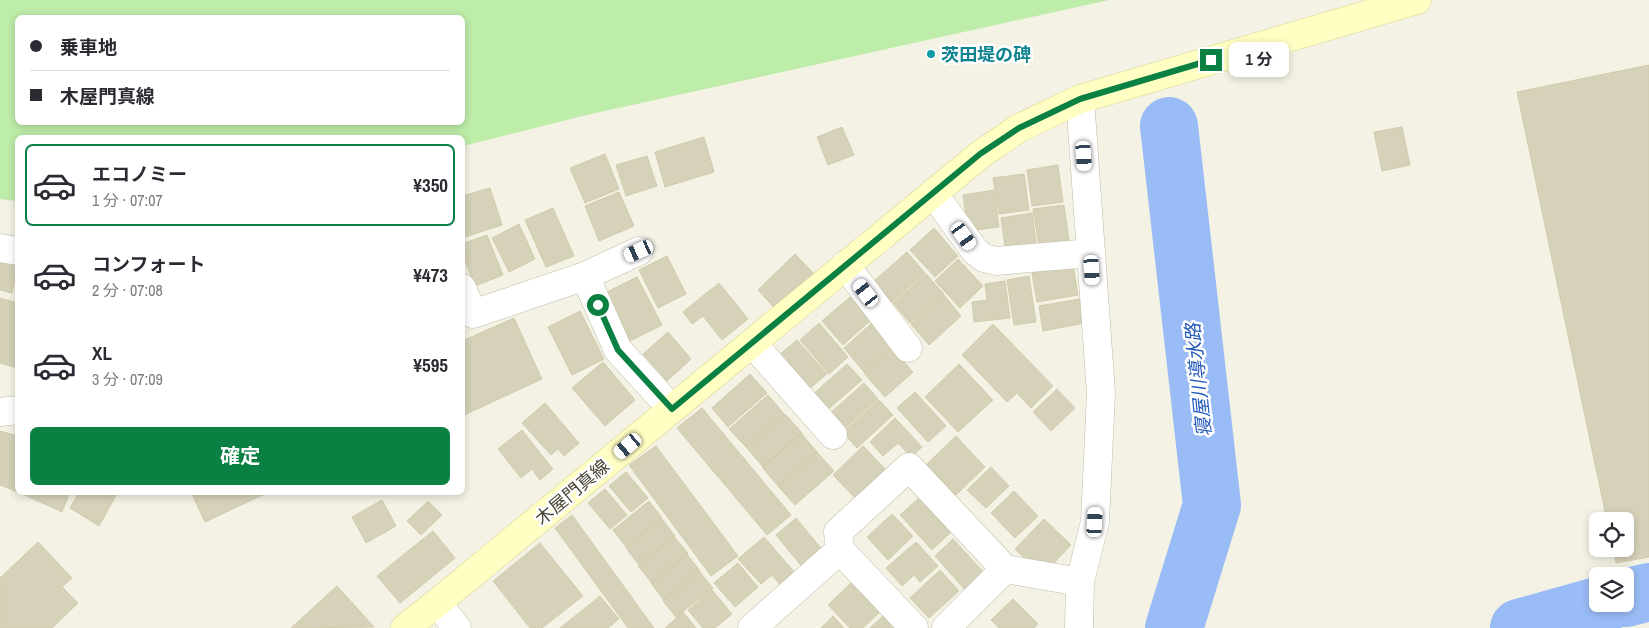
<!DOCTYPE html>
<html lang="ja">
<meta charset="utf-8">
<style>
:root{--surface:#fff;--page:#f2f2f3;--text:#2b2b33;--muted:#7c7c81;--line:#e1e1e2;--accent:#0b8043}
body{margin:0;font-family:"Archivo Narrow","Noto Sans JP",sans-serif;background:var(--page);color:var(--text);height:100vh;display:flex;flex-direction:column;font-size:19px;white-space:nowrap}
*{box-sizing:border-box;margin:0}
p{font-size:16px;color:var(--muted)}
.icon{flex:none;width:28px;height:28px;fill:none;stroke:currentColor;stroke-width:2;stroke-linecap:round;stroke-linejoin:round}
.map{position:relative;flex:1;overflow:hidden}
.sheet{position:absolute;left:15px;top:135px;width:450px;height:360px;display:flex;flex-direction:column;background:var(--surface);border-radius:8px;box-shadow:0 2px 8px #0003}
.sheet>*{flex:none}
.top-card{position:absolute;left:15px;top:15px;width:450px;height:110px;border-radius:8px;box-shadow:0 2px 8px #0003;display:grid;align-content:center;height:110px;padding:0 15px;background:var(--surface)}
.controls{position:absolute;left:1589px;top:512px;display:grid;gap:10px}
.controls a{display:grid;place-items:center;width:45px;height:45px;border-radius:8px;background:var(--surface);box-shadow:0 2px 8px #0003;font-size:25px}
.end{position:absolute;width:22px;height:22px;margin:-11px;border:6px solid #0b8043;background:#fff;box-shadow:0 0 0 2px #fff}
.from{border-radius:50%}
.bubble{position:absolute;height:35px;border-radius:8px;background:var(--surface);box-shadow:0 2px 8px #0003;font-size:16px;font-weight:700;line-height:35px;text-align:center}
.car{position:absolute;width:15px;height:30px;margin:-15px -8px;border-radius:6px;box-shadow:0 0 4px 1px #0007;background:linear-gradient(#fff 24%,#345 0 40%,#fff 0 76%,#345 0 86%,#fff 0)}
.top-card b{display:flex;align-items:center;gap:18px;height:48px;font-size:19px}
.top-card b+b{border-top:1px solid var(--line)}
.top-card i{width:12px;height:12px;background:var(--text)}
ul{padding:9px 0 0;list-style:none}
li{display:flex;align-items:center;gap:15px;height:82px;margin:0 10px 8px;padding:0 5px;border:2px solid transparent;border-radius:8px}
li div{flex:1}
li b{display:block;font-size:19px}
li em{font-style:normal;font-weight:700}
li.current{border-color:var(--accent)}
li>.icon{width:45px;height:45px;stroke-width:1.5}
.cta{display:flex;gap:10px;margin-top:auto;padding:10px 15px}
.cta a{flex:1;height:58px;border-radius:8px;background:var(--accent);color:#fff;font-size:20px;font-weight:700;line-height:58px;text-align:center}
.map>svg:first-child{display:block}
.green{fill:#beeca9;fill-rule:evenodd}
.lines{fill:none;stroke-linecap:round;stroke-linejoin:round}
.river{stroke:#9abcf6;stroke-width:58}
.building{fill:#d6d1b9;stroke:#d2cbab}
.minor-casing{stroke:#c0bda6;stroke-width:29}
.secondary-casing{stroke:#d7d590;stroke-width:29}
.minor{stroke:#fff;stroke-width:28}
.secondary{stroke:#fffec3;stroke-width:28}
.route{stroke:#0b8043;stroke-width:6}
.culture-dot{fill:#0f9aa8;stroke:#fff;stroke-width:2}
.labels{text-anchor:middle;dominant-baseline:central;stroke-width:5;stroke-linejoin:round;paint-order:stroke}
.culture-label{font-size:18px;font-weight:bold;fill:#0d838f;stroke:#fff;text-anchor:start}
.street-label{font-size:18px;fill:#464333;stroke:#fff}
.water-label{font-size:19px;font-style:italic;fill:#2459bb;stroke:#fff}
</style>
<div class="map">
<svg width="1649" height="628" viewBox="0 0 1649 628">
<rect width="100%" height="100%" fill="#f4f2e4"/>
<!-- green -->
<path class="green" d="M0,0H1109L582,116L463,146L462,138H18L17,201L0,199ZM18,18H462V122H18Z"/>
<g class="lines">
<!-- river -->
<path class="river" d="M1169,126L1212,505L1174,628
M1625,598L1649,592
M1519,628L1605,604"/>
</g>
<!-- building -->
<path class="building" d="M1649,65V557L1616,563L1612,549H1625V521H1607L1517,92Z
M842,127L854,155L828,165L817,137Z
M1402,127L1410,165L1382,171L1374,132Z
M704,137L714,172L665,187L655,152Z
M605,154L619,189L585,203L570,168Z
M647,156L657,186L626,196L616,165Z
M1058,165L1063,202L1032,206L1027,170Z
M1024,174L1029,210L999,214L993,178Z
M490,188L502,225L462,238V196Z
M994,190L999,227L968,231L963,195Z
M619,192L634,226L599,241L585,206Z
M1064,205L1069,241L1039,246L1033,209Z
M553,208L574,256L546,267L525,220Z
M1032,213L1037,249L1006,254L1001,218Z
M519,224L535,259L509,272L492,238Z
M934,228L958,256L935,277L910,250Z
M487,235L503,275L475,286L462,253V244Z
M0,252L18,256V266L12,293L0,290Z
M907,252L925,273L892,302L874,281Z
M795,254L817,277L779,313L758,290Z
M667,256L686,294L658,308L639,270Z
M958,259L983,286L960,308L935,281Z
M1073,265L1078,295L1037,302L1032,273Z
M926,274L944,294L910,323L893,303Z
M1029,276L1036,322L1014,325L1007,280Z
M637,277L662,325L630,341L605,293Z
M1005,281L1010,318L974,322L972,302L987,300L985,284Z
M719,283L748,319L722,340L703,316L692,324L683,312Z
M944,295L961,316L929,345L911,324Z
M850,297L871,320L843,345L822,321Z
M0,298L18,303V368L0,363Z
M1080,299L1085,323L1043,331L1039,306Z
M580,311L604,359L572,375L548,327Z
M514,318L542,379L462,416V341Z
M819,323L848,357L829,374L800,340Z
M872,323L893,347L864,372L844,348Z
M993,324L1053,386L1031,408L1017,393L1007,402L962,355Z
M668,332L691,359L667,381L643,354Z
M797,340L827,374L808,390L778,356Z
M892,349L913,372L885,397L864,373Z
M603,362L635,400L605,426L572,388Z
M847,364L862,380L825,412L811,396Z
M959,364L993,400L958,432L925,397Z
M750,374L767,393L728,427L712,408Z
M864,383L878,399L842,431L828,415Z
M1057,389L1075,408L1051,431L1033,412Z
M915,392L946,426L928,442L897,408Z
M768,395L784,414L746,447L729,429Z
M879,400L893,415L857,448L843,432Z
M545,403L579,443L564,456L558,449L551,455L522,423Z
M702,408L791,515L767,535L677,428Z
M785,414L802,433L763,467L746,447Z
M895,418L922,447L911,457L898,443L883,456L870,442Z
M522,430L553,469L540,480L532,469L521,478L498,449Z
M0,431L18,436V492L0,485Z
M801,433L817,452L778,486L762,467Z
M956,436L985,467L956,495L927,464Z
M656,446L738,556L711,576L629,465Z
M863,446L889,473L859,502L833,475Z
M817,452L834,471L795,505L778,486Z
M991,467L1009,486L986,508L967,490Z
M626,472L648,498L631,512L609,486Z
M605,489L627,515L610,529L588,503Z
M1014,491L1038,516L1015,538L991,513Z
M18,492H70L62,512Z
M79,492H118L99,526L70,508Z
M191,492H269L205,522Z
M920,497L951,532L932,550L900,515Z
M382,500L396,526L366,543L352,517Z
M428,501L442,515L421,535L407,521Z
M649,501L662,518L626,547L613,530Z
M892,514L913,536L888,560L867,537Z
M572,515L654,628H628L555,528Z
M796,518L824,552L804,569L776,535Z
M662,519L675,536L639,565L626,548Z
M1044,519L1071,545L1050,567L1031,565L1015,549Z
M433,531L455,558L400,603L377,576Z
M674,537L688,553L652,583L638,566Z
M764,537L796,574L782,587L772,575L761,584L738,559Z
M953,539L986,575L967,592L935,556Z
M38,542L72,578L62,587L78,603L52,628H0V578Z
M916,542L938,566L920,582L914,575L902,586L886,568Z
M540,543L583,596L542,628H530L493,581Z
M687,554L700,571L664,600L651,583Z
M738,563L758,587L735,607L714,583Z
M940,570L959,591L929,618L910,598Z
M699,571L713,588L676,617L663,601Z
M852,582L881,611L863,628H850L828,605Z
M337,586L374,627L291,628Z
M712,590L732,614L715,628H703L688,610Z
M600,596L619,619L608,628H560Z
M1013,599L1038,624L1034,628H999L991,620Z
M683,612L696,628H665Z
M833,616L844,628H821Z
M883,616L893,628H870Z"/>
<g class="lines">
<defs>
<path id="minor" d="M933,193L975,251L984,258L996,261L1091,253
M0,248L18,251
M845,265L908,348
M585,276L639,251
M462,288L473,314L585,276L618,350L672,409
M752,343L833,435
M0,412L18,410
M437,603L457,628
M752,628L840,550
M914,628L840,550L838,532L909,467L1005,569
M946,628L1005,569L1080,582
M1079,628L1080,582L1095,522L1101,393L1080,99"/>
<path id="secondary" d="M405,628L437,603L981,154L1019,128L1080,99L1417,0"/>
</defs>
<!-- minor casing -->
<use href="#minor" class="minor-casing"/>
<!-- secondary casing -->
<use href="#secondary" class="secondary-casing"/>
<!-- minor -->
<use href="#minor" class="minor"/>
<!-- secondary -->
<use href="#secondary" class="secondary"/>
</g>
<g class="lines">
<!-- route -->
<path class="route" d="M598,305L618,350L672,409L980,154L1019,128L1080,99L1211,60"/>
</g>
<!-- markers -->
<circle class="culture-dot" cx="931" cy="54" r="5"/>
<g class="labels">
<!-- culture labels -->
<g class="culture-label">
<text x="941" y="54">茨田堤の碑</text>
</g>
<!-- street labels -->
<g class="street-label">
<text transform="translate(572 492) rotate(-40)">木屋門真線</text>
</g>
<!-- water labels -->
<g class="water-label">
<text transform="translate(1198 380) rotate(-96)">寝屋川導水路</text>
</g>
</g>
</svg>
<div class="controls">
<a><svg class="icon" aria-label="locate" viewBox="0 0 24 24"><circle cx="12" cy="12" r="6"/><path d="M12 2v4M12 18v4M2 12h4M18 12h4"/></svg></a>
<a><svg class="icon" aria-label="layers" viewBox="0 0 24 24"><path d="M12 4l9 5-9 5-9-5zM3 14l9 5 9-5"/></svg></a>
</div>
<i class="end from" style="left:598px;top:305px"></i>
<i class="end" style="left:1211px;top:60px"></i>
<div class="bubble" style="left:1229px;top:42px;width:60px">1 分</div>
<i class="car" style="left:1084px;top:156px;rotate:176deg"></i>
<i class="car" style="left:964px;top:236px;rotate:144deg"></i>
<i class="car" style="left:639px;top:251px;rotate:246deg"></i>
<i class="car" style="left:1092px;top:270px;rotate:176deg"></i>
<i class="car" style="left:866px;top:293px;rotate:323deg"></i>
<i class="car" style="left:628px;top:446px;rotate:230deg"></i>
<i class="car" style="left:1095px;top:522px;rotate:3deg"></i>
<div class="top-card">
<b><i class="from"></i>乗車地</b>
<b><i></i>木屋門真線</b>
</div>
<section class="sheet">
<ul>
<li class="current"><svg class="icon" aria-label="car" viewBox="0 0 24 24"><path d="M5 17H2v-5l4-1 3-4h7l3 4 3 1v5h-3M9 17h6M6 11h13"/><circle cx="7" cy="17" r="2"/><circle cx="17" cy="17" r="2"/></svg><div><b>エコノミー</b><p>1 分 · 07:07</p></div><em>¥350</em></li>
<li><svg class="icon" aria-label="car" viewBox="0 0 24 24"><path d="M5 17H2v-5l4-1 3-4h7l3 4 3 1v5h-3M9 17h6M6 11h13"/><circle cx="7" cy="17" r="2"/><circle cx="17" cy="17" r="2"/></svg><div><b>コンフォート</b><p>2 分 · 07:08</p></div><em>¥473</em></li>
<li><svg class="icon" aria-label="car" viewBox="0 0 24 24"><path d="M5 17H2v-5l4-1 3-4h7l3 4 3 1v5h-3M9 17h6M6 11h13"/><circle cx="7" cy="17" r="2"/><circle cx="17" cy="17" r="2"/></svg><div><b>XL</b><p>3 分 · 07:09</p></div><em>¥595</em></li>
</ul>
<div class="cta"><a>確定</a></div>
</section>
</div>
